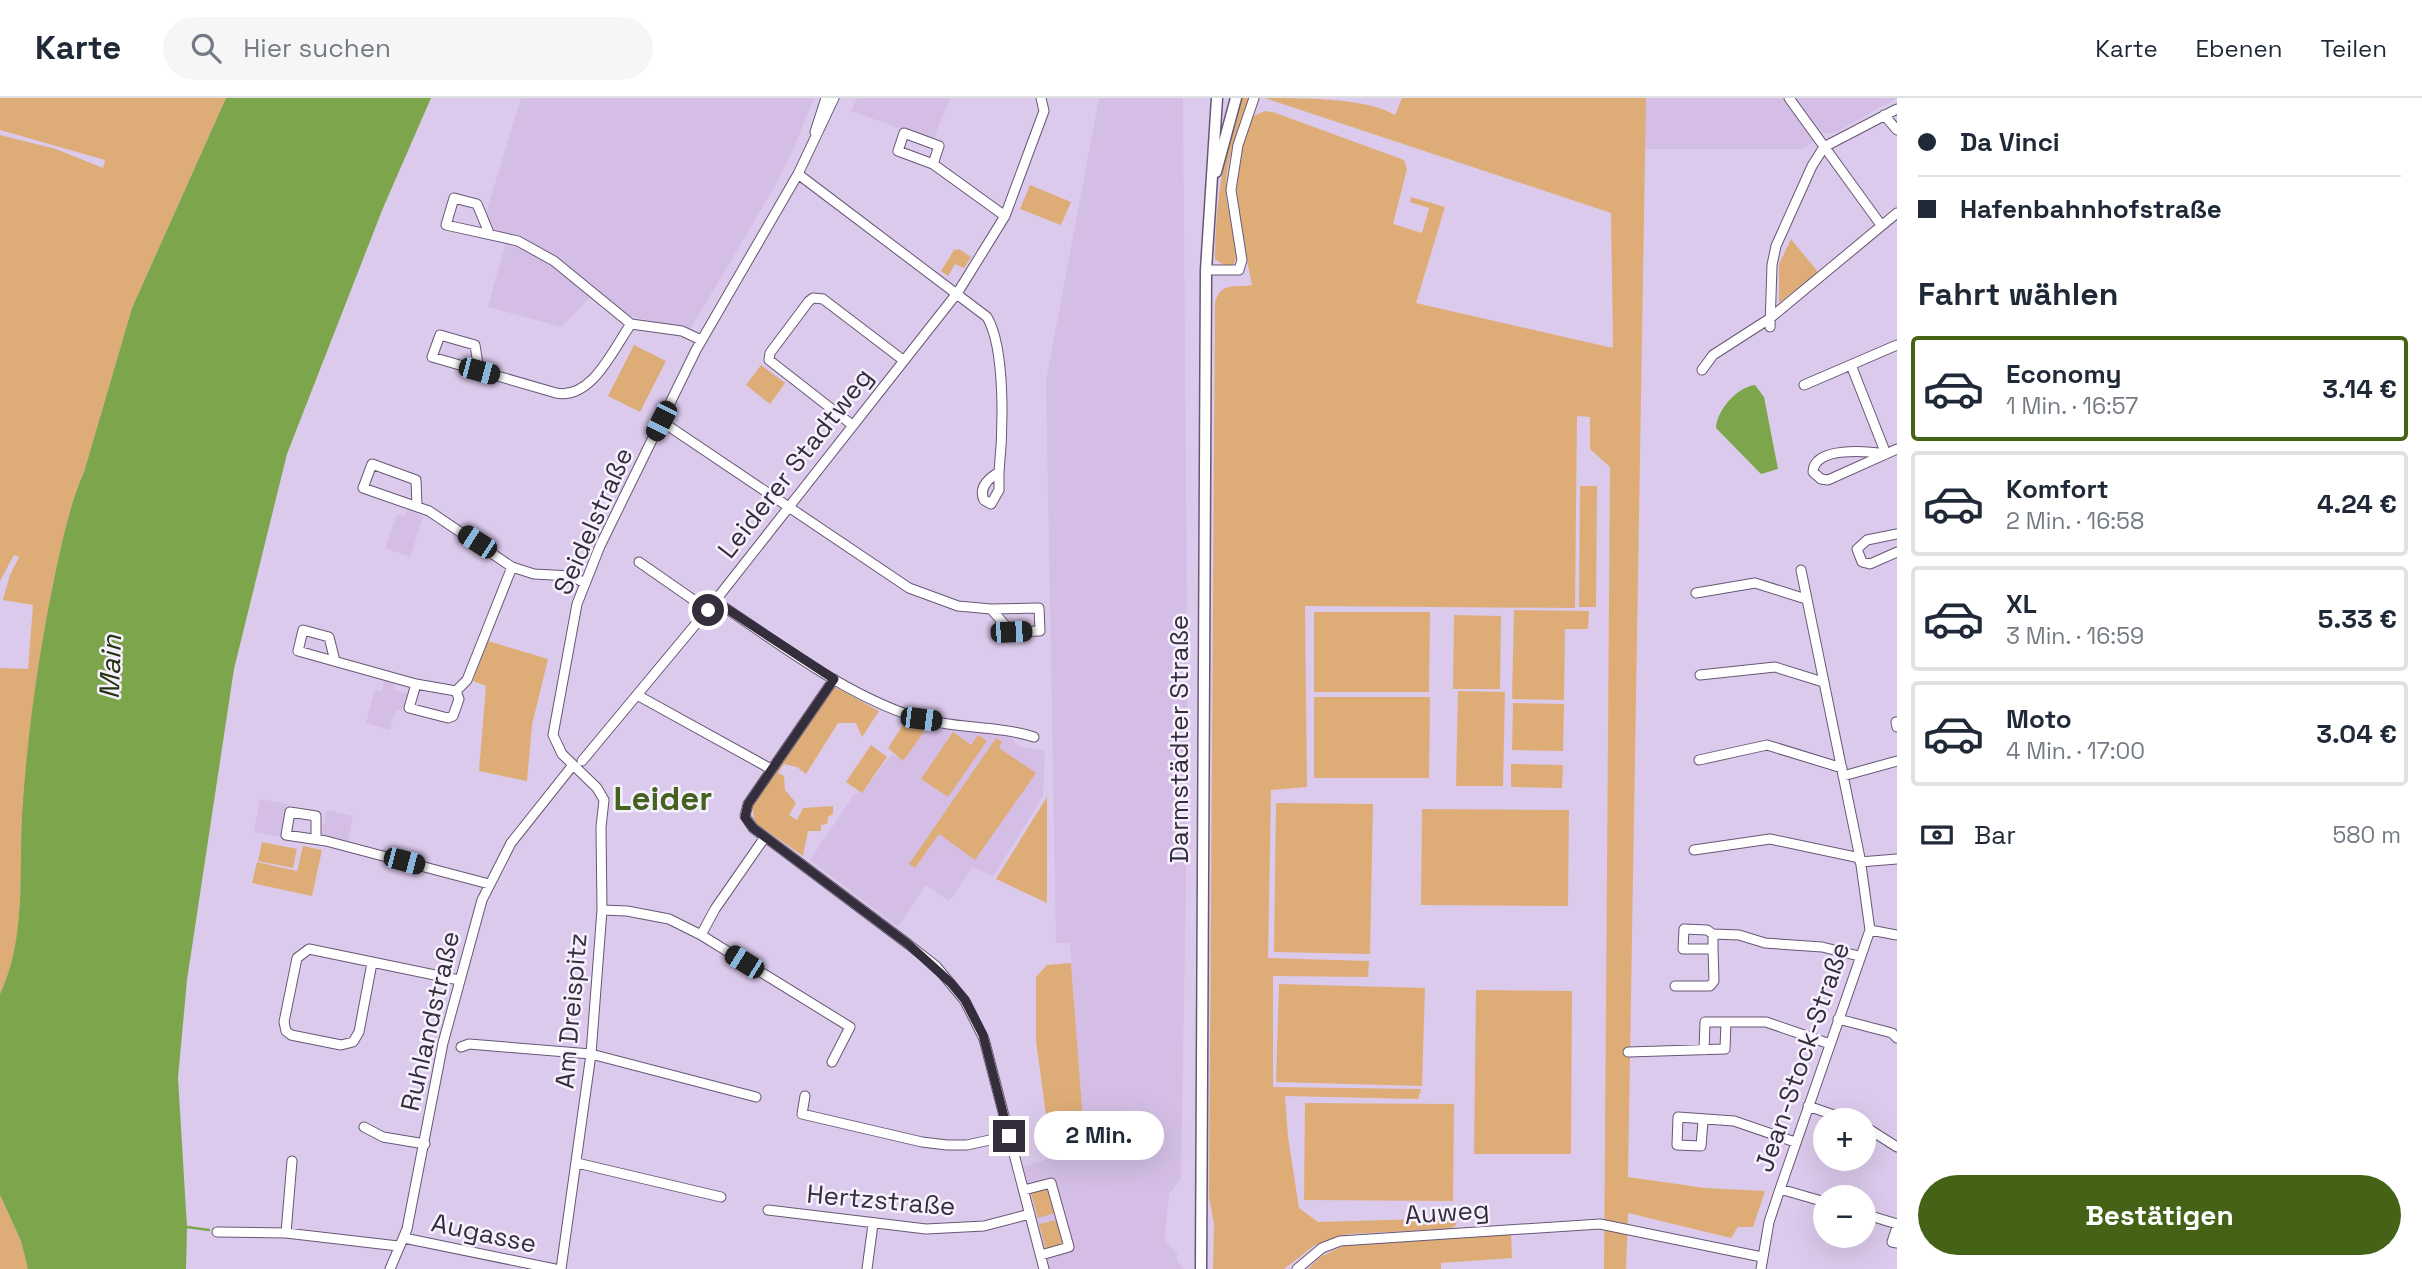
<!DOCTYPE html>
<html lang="de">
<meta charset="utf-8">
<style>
:root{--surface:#fff;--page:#f6f6f7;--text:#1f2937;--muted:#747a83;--line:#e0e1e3;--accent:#446317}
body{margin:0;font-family:"Space Grotesk",sans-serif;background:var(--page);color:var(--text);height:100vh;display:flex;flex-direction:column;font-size:26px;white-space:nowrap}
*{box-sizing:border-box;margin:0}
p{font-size:23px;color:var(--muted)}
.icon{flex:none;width:38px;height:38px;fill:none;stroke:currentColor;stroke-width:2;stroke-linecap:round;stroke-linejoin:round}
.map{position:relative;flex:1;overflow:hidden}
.panel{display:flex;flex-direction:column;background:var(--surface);width:525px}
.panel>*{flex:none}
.banner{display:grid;align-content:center;height:154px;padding:0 21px;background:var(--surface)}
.controls{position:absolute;left:1813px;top:1010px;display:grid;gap:14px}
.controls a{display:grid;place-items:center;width:63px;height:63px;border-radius:50%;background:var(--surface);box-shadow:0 7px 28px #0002;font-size:35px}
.end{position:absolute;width:32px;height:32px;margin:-16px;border:9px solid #342d3b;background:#fff;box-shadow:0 0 0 4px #fff}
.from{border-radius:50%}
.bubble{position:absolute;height:49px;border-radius:24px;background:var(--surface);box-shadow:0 7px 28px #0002;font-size:23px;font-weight:800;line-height:49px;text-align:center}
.car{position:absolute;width:21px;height:42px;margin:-21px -10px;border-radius:9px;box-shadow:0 0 5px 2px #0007;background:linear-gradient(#222 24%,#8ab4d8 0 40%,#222 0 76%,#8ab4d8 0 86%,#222 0)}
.banner b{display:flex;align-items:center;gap:24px;height:66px;font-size:26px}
.banner b+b{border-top:2px solid var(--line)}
.banner i{width:18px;height:18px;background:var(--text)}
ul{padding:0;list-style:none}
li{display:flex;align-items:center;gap:21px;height:105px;margin:0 14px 10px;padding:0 7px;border:4px solid var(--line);border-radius:7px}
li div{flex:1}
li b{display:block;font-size:26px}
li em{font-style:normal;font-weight:800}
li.selected{border-color:var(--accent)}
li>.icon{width:63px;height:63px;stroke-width:1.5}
h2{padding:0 21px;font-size:32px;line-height:84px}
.pay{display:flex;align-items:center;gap:18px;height:77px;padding:0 21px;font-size:26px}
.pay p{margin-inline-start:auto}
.action{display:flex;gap:14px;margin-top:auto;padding:14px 21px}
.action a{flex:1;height:80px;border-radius:42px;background:var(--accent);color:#fff;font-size:28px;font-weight:800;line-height:80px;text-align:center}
header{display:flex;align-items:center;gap:42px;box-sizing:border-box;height:98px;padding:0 35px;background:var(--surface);border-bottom:2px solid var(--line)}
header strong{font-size:33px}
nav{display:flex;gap:38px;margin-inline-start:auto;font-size:24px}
.search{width:490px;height:63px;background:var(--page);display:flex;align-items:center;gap:18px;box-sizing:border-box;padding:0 24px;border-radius:38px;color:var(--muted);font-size:26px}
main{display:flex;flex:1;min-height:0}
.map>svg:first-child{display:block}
.built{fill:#d4bee6}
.green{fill:#dead77}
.water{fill:#7da64c}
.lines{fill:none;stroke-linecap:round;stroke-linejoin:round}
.stream{stroke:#7da64c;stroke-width:2.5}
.minor-casing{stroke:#675775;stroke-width:11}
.major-casing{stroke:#675775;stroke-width:13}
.minor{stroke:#fff;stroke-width:9}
.major{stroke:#fff;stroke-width:10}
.route{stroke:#342d3b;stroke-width:9}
.labels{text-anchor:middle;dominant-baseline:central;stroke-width:5;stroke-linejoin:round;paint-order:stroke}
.street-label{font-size:26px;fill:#342d3b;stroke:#f7f0fe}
.water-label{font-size:28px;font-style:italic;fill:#23330d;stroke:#f7f0fe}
.district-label{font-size:33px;font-weight:bold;fill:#45621f;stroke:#f7f0fe}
</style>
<header>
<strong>Karte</strong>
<div class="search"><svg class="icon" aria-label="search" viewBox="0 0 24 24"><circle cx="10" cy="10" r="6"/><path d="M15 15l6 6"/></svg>Hier suchen</div>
<nav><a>Karte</a><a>Ebenen</a><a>Teilen</a></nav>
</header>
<main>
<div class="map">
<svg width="1897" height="1171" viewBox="0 0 1897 1171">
<rect width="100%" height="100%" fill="#dccaec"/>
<!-- built -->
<path class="built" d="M521,0H814L790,59L767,102L689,233L626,217L596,192L562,229L488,209L508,136L491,131L486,115Z
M857,0H950L933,42L851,13Z
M1099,0H1183L1188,663L1181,1080L1169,1096L1165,1137V1143L1177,1155V1163L1184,1171H1048L1021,1069L1085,1051L1070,845H1056L1046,283Z
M1646,0H1897L1835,35H1823L1804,51H1644Z
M407,411L423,419L410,459L385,450L397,416L405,419Z
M384,583L395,586L394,592L408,596L403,613L396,612L390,632L366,625L375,592L382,594Z
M927,630L1008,636L1019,649L1045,652L1043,698L993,779L973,769L949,803L926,787L898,829L810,762L855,695H862L892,656L903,663Z
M260,701L287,706L281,739L254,734Z
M327,712L353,718L348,743L321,737Z"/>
<!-- green -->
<path class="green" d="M0,0H226L132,210L84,374C69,408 62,444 54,481C38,559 27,638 23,718C19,777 26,841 0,896V570L28,571L33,507L3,502L10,477L19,459L14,457L0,483V37L56,51L103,70L105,62L0,32Z
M1240,0H1249C1238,30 1225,64 1226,96C1227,117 1242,145 1234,166L1225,168L1215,161C1216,100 1223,59 1240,0Z
M1265,0C1302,0 1368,0 1395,17L1402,0H1646L1628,1079L1705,1090L1765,1093L1753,1129H1738L1731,1140L1628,1115L1626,1171H1604L1610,369L1590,351V319L1577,318L1575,510L1305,508L1307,689L1271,692L1268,860L1369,863L1368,879L1273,878V989L1421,991L1418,1001L1285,998L1288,1039L1299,1110L1318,1124L1457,1120L1456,1127L1450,1131L1348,1136L1315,1147L1284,1171H1213L1214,1126L1209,1099L1215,205C1220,183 1236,190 1252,187C1241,129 1224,75 1253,18L1265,13L1273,14L1404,62L1407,71L1393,126L1422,135L1429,110L1410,104L1411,99L1445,109L1416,205L1613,250L1611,115Z
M1030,87L1071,104L1061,127L1020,111Z
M1791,141L1818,174L1779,205V166Z
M959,151L971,159L964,170L955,166L948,178L941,173L954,152Z
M634,247L666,263L640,314L608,298Z
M761,267L785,285L770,306L746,287Z
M1580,388H1597L1596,509H1579Z
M1514,512L1589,513L1588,531H1565L1564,602L1512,601Z
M1314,514H1430L1429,594H1314Z
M1454,517L1501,518L1500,591H1453Z
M488,543L548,561L532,627L527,683L479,673L486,588L473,583Z
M833,588L879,613L862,639L856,625H838L806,676L797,669L784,666L778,675L784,678L785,692L796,705L789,717L797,722L803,710L833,708V716L828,719L827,726L821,727V733H808L803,758L755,725L752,709Z
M1458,593L1505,594L1503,688H1456Z
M1314,599H1430L1429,680H1314Z
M1513,605L1564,606L1563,653L1512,652Z
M905,624L927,630L903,663L888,650Z
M953,634L971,647L978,637L987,643L948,699L921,681Z
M996,640L1002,644L999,650L1036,675L975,762L939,736L915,770L909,766Z
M871,647L887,659L862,695L846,684Z
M1511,666L1563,667L1562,690L1511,689Z
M1047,699V805L996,781Z
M1276,705L1373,706L1370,856L1274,854Z
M1422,711L1569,712L1568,808L1421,807Z
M262,744L297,751L293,770L258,763Z
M303,748L322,752L312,798L252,785L257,764L297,773Z
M1071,865L1083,1022L1048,1032L1036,943V879L1047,867Z
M1279,886L1425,890L1422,988L1276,984Z
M1476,892L1572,893L1571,1056H1474Z
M1305,1005L1454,1006L1453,1103L1304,1102Z
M1048,1090L1055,1115L1038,1120L1031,1095Z
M0,1097L21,1143L28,1171H0Z
M1057,1122L1063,1147L1046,1152L1039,1126Z
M1511,1135L1512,1160L1441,1165V1171H1308L1320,1159L1343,1148Z"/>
<!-- water -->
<path class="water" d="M226,0H431L383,110L287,356L234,571L187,882L178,980L187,1129L186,1171H28L21,1143L0,1097V896C26,841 19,777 22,718C27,638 38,559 54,481C62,444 69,408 84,374L132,210Z
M1755,287L1764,299L1778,371L1761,376L1716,330C1717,312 1737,289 1755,287Z"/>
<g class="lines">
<!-- stream -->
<path class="stream" d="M187,1129L209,1132"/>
<defs>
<path id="minor" d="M1789,0L1881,127
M1884,17L1897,32
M815,34L826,0
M933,66L898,53L904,35L939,48L933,66L1005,118
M798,76L987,219C1006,251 1003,335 999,374C989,380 978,389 984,402L991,406L999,392V374
M489,135L477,106L454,100L446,127L518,143L554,163L631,226L682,233L701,242
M1206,172H1239L1242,162L1231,92L1238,47L1254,0
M1770,229L1772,167L1776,148L1812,68L1824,49L1897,11
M1851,267L1886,356
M1702,272L1713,257L1769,221L1897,115
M479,273L475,247L440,237L432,259L556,295C592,302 613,251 631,226
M1804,287L1897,247
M661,323L909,490L958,508L991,511L1039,510L1040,533L1011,534L991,511
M851,326L769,262L770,255L809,203L813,200L823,201L903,262
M1886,356C1867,353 1814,348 1813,374L1821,381L1828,382L1897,351
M417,408L416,382L372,366L363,390L429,413L512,469L534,476L571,478L585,485
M1897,436L1867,442L1857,451L1862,464L1870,466L1897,454
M639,464L708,512
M1696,495L1755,485L1806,501
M715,503C779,545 844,597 918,620C955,631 996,627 1034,639
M335,563L329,539L303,532L298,553L416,586
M1700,577L1775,569L1823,584
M834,581L748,706L745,718L753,730L908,846L936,868L965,903L984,941L1044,1171
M456,593L459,601L453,618L448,620L409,610L416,586L456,593L467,582L512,469
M637,597L771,671
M1896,624L1897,629
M1699,662L1767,647L1842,670
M582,663L715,503L958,194L1005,118L1044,13L1041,0
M1843,678L1897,663
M316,741V718L290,714L286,737L326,743L489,786
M1694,752L1770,741L1860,760
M1860,764L1897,761
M602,812L627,813L669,821L701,837L850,929L832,964
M1870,832L1897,837
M1713,836V851H1683L1684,831L1707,832L1713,836L1739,837L1765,845L1822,849L1859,858
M701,837L715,811L765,739
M372,865L359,934L353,944L341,947L291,937L286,933L284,924L297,860L309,851L459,882
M1675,888H1710L1714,883L1713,851
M1838,921L1892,935L1897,940
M1726,924H1766L1830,946
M461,949L469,946L591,956L756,999
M1628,954L1725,951L1726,924H1705L1704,952
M805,998L802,1016L922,1044L947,1047H967L1008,1038
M1808,1008L1848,1022
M1703,1023L1701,1048L1677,1047L1678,1019L1734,1023L1795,1044
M1864,1028L1897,1049
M364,1029L383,1039L425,1046
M577,1065L721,1099
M1780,1091L1825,1104
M1024,1092L1051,1085L1069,1149L1041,1157
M768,1112L926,1131L984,1128L1030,1116
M1864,1116L1897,1126
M1897,1129L1892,1144L1897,1145
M217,1134L286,1135L398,1148
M286,1135L292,1063
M404,1140L555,1171
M390,1171L407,1131L443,945L482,802L511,745L573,667
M561,1171L591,956L602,812L601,729L604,702L597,690L562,656L553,637L577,506L600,448L696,252L798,76L834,0
M867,1171L873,1126
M1297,1171L1322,1150L1340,1143L1600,1126L1762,1159
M1761,1171L1769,1124L1780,1091L1870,832L1860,760L1801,472"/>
<path id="major" d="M1216,74L1236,0
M1201,1171L1206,172L1217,0"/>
</defs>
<!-- minor casing -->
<use href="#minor" class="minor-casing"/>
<!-- major casing -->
<use href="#major" class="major-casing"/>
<!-- minor -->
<use href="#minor" class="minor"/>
<!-- major -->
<use href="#major" class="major"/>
</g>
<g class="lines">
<!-- route -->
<path class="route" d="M708,512L715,503L834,581L748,706L745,719L753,730L908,846L951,885L965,902L983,937L1009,1038"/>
</g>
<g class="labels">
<!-- street labels -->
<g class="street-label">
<text transform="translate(795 365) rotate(-52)">Leiderer Stadtweg</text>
<text transform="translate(593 423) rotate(-66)">Seidelstraße</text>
<text transform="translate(1179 641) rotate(-90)">Darmstädter Straße</text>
<text transform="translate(571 913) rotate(-85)">Am Dreispitz</text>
<text transform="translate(430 923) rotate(-77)">Ruhlandstraße</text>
<text transform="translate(1802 959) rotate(-71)">Jean-Stock-Straße</text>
<text transform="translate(881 1102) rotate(5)">Hertzstraße</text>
<text transform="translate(1447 1114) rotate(-4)">Auweg</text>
<text transform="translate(484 1135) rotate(12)">Augasse</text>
</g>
<!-- water labels -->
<g class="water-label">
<text transform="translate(110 569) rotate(-88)">Main</text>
</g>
<!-- district labels -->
<g class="district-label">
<text x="663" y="701">Leider</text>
</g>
</g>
</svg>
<div class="controls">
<a>+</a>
<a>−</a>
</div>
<i class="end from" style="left:708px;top:512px"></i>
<i class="end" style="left:1009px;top:1038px"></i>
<div class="bubble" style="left:1034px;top:1013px;width:130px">2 Min.</div>
<i class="car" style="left:479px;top:273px;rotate:105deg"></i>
<i class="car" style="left:661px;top:323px;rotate:207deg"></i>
<i class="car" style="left:477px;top:444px;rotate:303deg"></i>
<i class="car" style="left:1011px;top:534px;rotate:88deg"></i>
<i class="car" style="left:921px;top:621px;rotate:97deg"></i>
<i class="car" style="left:404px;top:763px;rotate:105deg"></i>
<i class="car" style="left:744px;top:864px;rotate:302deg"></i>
</div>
<section class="panel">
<div class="banner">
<b><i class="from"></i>Da Vinci</b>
<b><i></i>Hafenbahnhofstraße</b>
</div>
<h2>Fahrt wählen</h2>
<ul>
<li class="selected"><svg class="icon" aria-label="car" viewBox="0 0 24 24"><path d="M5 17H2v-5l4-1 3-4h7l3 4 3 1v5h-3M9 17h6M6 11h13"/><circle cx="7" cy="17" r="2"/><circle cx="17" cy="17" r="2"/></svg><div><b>Economy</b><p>1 Min. · 16:57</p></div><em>3.14 €</em></li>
<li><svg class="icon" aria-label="car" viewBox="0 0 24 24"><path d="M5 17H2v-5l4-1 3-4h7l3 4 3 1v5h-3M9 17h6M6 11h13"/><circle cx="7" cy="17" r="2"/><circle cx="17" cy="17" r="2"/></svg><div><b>Komfort</b><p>2 Min. · 16:58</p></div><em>4.24 €</em></li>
<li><svg class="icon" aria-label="car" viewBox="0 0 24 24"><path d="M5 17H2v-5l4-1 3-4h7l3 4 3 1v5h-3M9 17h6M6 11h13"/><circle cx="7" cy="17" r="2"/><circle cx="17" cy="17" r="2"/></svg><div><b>XL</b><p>3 Min. · 16:59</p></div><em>5.33 €</em></li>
<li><svg class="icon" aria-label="car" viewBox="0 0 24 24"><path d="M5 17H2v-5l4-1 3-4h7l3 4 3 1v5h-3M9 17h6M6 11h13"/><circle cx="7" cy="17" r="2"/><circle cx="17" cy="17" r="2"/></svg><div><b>Moto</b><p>4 Min. · 17:00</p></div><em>3.04 €</em></li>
</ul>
<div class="pay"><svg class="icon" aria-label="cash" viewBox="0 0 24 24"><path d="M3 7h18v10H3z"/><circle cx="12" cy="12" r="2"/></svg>Bar<p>580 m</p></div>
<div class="action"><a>Bestätigen</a></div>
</section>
</main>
